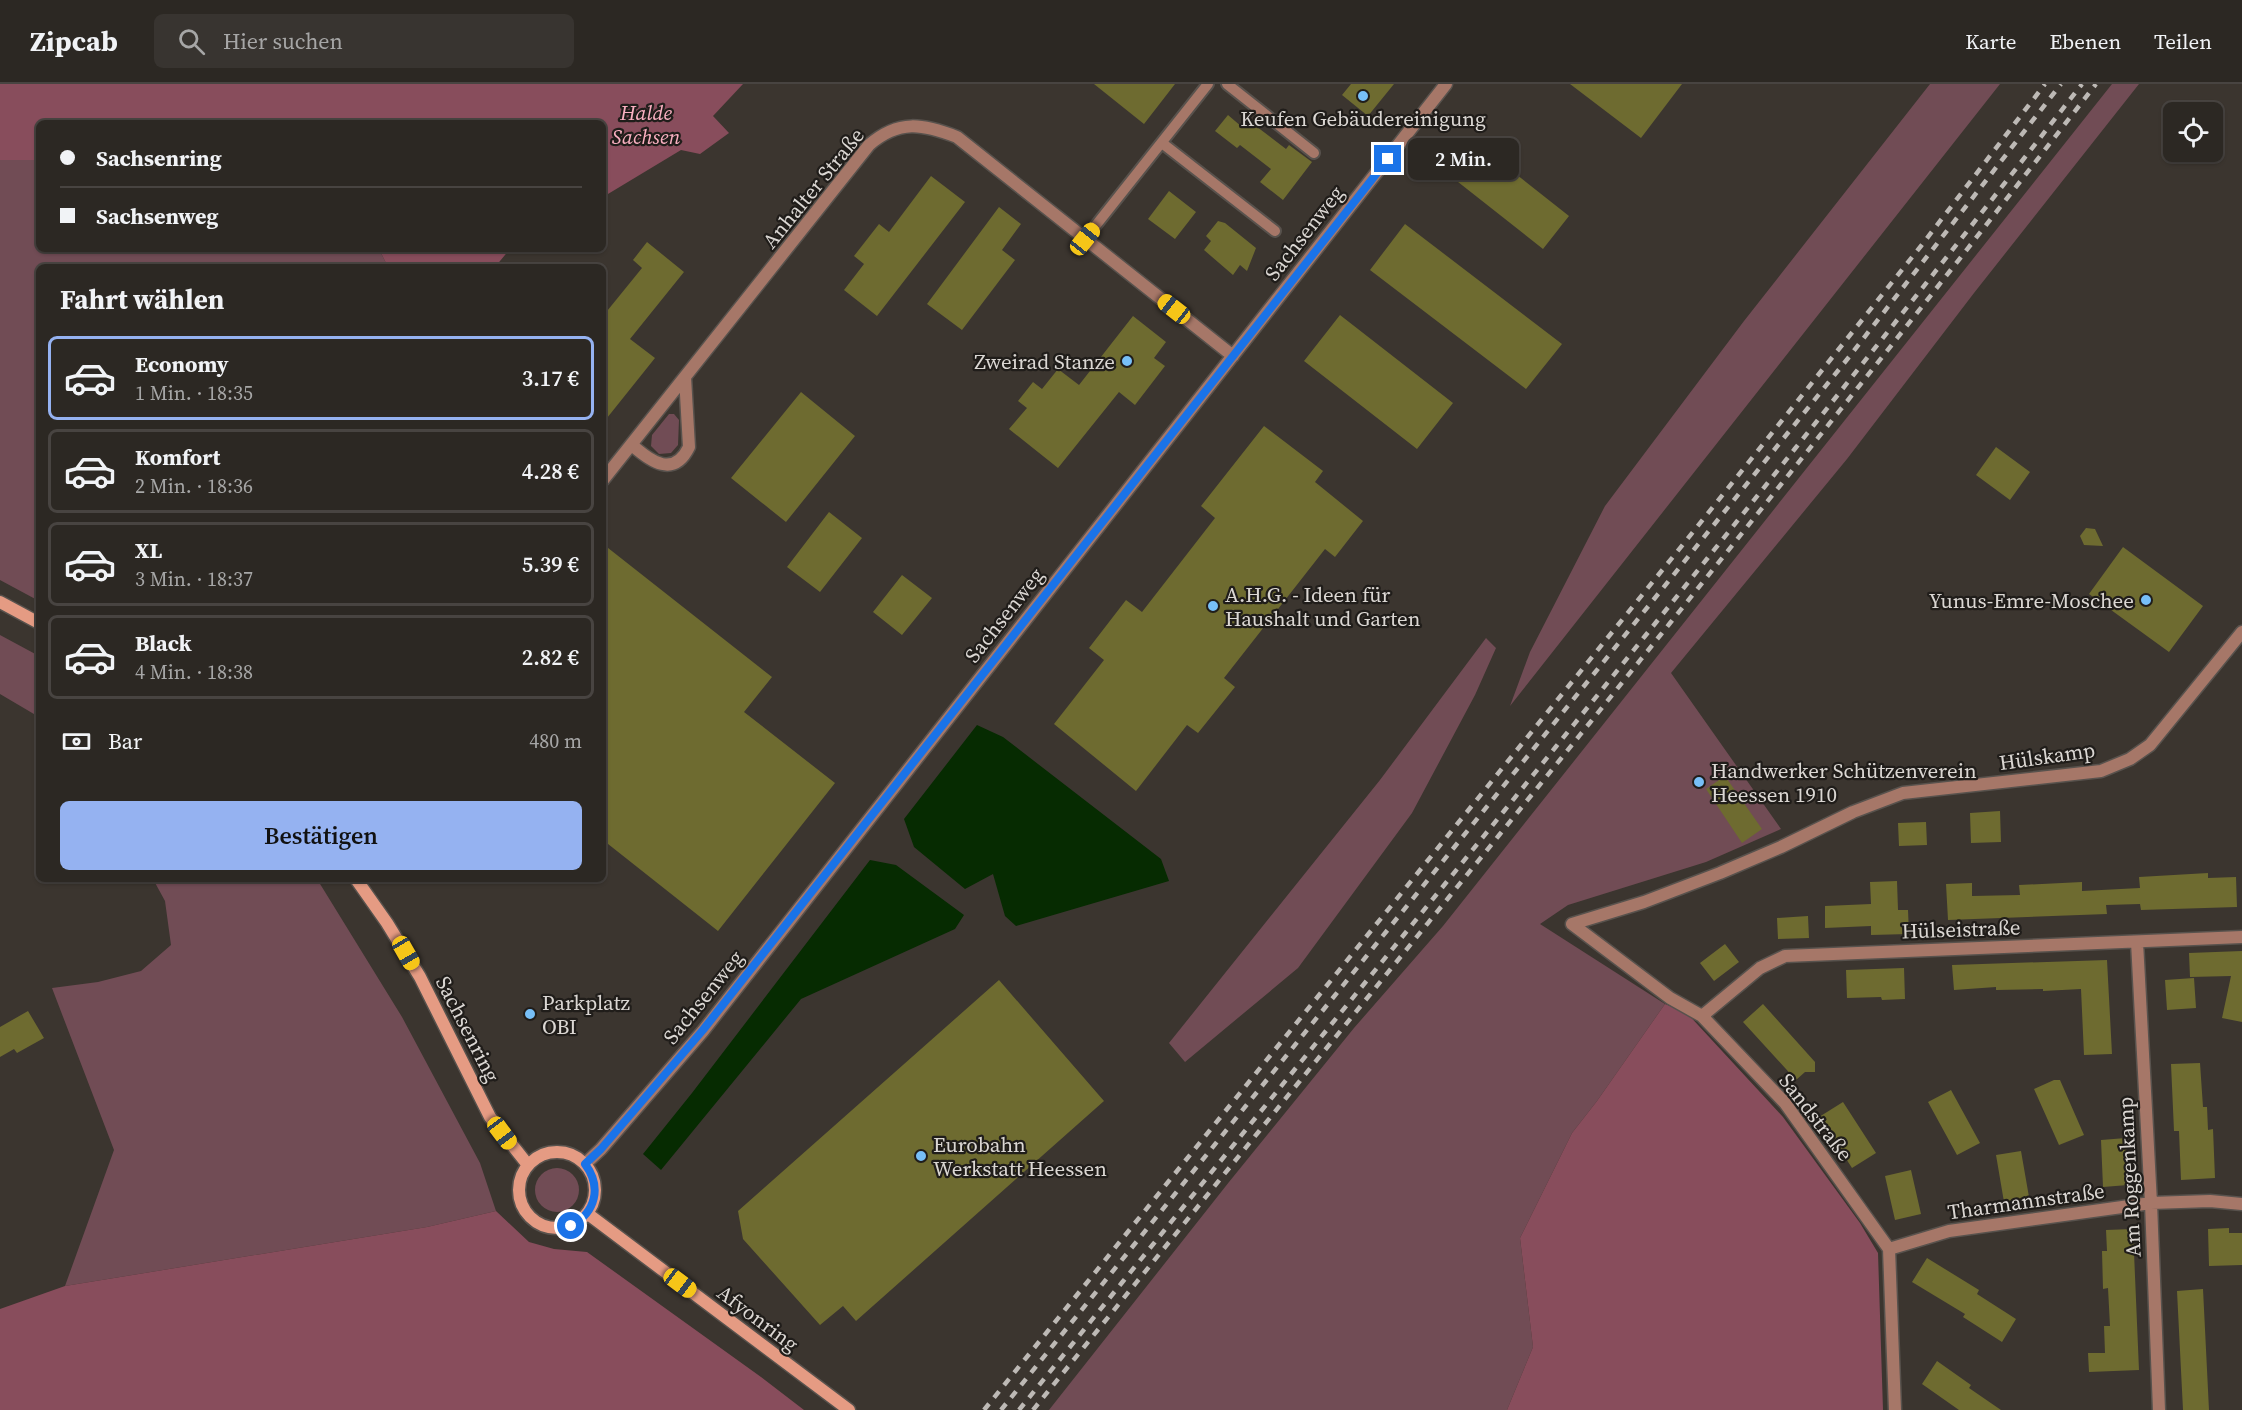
<!DOCTYPE html>
<html lang="de">
<meta charset="utf-8">
<style>
:root{--surface:#2c2823;--page:#383430;--text:#f1f3f6;--muted:#a6a6a6;--line:#484441;--accent:#95b2f1}
body{margin:0;font-family:"Source Serif 4",serif;background:var(--page);color:var(--text);height:100vh;display:flex;flex-direction:column;font-size:22px;white-space:nowrap}
*{box-sizing:border-box;margin:0}
p{font-size:20px;color:var(--muted)}
.icon{flex:none;width:33px;height:33px;fill:none;stroke:currentColor;stroke-width:2;stroke-linecap:round;stroke-linejoin:round}
.map{position:relative;flex:1;overflow:hidden}
.details{position:absolute;left:36px;top:180px;width:570px;height:618px;display:flex;flex-direction:column;background:var(--surface);border-radius:9px;box-shadow:0 2px 4px #0004,0 0 0 2px var(--line)}
.details>*{flex:none}
.hud{position:absolute;left:36px;top:36px;width:570px;height:132px;border-radius:9px;box-shadow:0 2px 4px #0004,0 0 0 2px var(--line);display:grid;align-content:center;height:132px;padding:0 24px;background:var(--surface)}
.buttons{position:absolute;left:2163px;top:18px;display:grid;gap:12px}
.buttons a{display:grid;place-items:center;width:60px;height:60px;border-radius:9px;background:var(--surface);box-shadow:0 2px 4px #0004,0 0 0 2px var(--line);font-size:30px}
.end{position:absolute;width:27px;height:27px;margin:-14px;border:8px solid #1a73e8;background:#fff;box-shadow:0 0 0 3px #fff}
.from{border-radius:50%}
.bubble{position:absolute;height:42px;border-radius:9px;background:var(--surface);box-shadow:0 2px 4px #0004,0 0 0 2px var(--line);font-size:20px;font-weight:600;line-height:42px;text-align:center}
.car{position:absolute;width:18px;height:36px;margin:-18px -9px;border-radius:8px;box-shadow:0 0 4px 2px #0007;background:linear-gradient(#f5c518 24%,#345 0 40%,#f5c518 0 76%,#345 0 86%,#f5c518 0)}
.hud b{display:flex;align-items:center;gap:21px;height:57px;font-size:22px}
.hud b+b{border-top:2px solid var(--line)}
.hud i{width:15px;height:15px;background:var(--text)}
ul{padding:0;list-style:none}
li{display:flex;align-items:center;gap:18px;height:84px;margin:0 12px 9px;padding:0 12px;border:3px solid var(--line);border-radius:9px}
li div{flex:1}
li b{display:block;font-size:22px}
li em{font-style:normal;font-weight:600}
li.selected{border-color:var(--accent)}
li>.icon{width:54px;height:54px;stroke-width:1.5}
h2{padding:0 24px;font-size:27px;line-height:72px}
.pay{display:flex;align-items:center;gap:15px;height:66px;padding:0 24px;font-size:22px}
.pay p{margin-inline-start:auto}
.cta{display:flex;gap:12px;margin-top:auto;padding:12px 24px}
.cta a{flex:1;height:69px;border-radius:9px;background:var(--accent);color:#111;font-size:24px;font-weight:600;line-height:69px;text-align:center}
header{display:flex;align-items:center;gap:36px;box-sizing:border-box;height:84px;padding:0 30px;background:var(--surface);border-bottom:2px solid var(--line)}
header strong{font-size:28px}
nav{display:flex;gap:33px;margin-inline-start:auto;font-size:21px}
.search{width:420px;height:54px;background:var(--page);display:flex;align-items:center;gap:15px;box-sizing:border-box;padding:0 21px;border-radius:9px;color:var(--muted);font-size:22px}
.map>svg:first-child{display:block}
.green{fill:#714c55}
.forest{fill:#884d5c}
.water{fill:#062b01}
.building{fill:#6e6b30}
.lines{fill:none;stroke-linecap:round;stroke-linejoin:round}
.lane-casing{stroke:#58524d;stroke-width:14}
.street-casing{stroke:#58524d;stroke-width:15}
.secondary-casing{stroke:#58524d;stroke-width:15}
.lane{stroke:#a67768;stroke-width:10}
.street{stroke:#a67768;stroke-width:12}
.secondary{stroke:#e59b83;stroke-width:12}
.rail{stroke:#bdb9b5;stroke-width:4.5;stroke-dasharray:8 8;stroke-linecap:butt}
.route{stroke:#1a73e8;stroke-width:8}
.poi-dot{fill:#77bff7;stroke:#201d1a;stroke-width:2}
.labels{text-anchor:middle;dominant-baseline:central;stroke-width:4.5;stroke-linejoin:round;paint-order:stroke}
.park-label{font-size:21px;font-style:italic;fill:#fbb1c2;stroke:#201d1a}
.poi-label{font-size:21px;fill:#dbd7d3;stroke:#201d1a;text-anchor:start}
.street-label{font-size:21px;fill:#dbd7d3;stroke:#201d1a}
</style>
<header>
<strong>Zipcab</strong>
<div class="search"><svg class="icon" aria-label="search" viewBox="0 0 24 24"><circle cx="10" cy="10" r="6"/><path d="M15 15l6 6"/></svg>Hier suchen</div>
<nav><a>Karte</a><a>Ebenen</a><a>Teilen</a></nav>
</header>
<div class="map">
<svg width="2242" height="1326" viewBox="0 0 2242 1326">
<rect width="100%" height="100%" fill="#3b352f"/>
<!-- green -->
<path class="green" d="M1930,0H2000L1510,622L1530,568L1605,422L1744,237Z
M2112,0H2139L1974,209L1847,375L1671,589L1781,745L1706,778L1568,821L1540,840L1665,920L1597,1017L1572,1049L1520,1154L1533,1263L1507,1326H1049L1229,1098L1354,944L1443,842Z
M0,76H39V165H379L388,183H39V517L0,496Z
M669,330H674L679,336L678,361L671,369L659,370L651,362L652,351Z
M0,551L39,572V633L0,610Z
M1486,554L1496,564L1475,611L1412,729L1298,884L1185,978L1169,959L1380,696Z
M153,795H317L402,933L480,1079L496,1127L427,1143L65,1202L114,1066L52,904L98,898L141,887L171,861L165,817Z
M535 1106a22 22 0 1 1 44 0a22 22 0 1 1-44 0Z"/>
<!-- forest -->
<path class="forest" d="M0,0H743L713,32L729,49L700,70L681,66L603,113V39H39V76H0Z
M379,165H510L495,183H388Z
M1665,920L1686,928L1783,1033L1860,1139L1878,1169L1883,1326H1507L1533,1263L1520,1154L1572,1049L1597,1017Z
M496,1127L529,1158L554,1165L587,1168L761,1293L804,1326H0V1225L65,1202L427,1143Z"/>
<!-- water -->
<path class="water" d="M977,641L1003,653L1161,775L1169,797L1016,842L1005,832L993,790L965,805L914,763L904,735Z
M870,776L896,781L964,831L955,845L801,915L661,1086L643,1070L692,1009Z"/>
<!-- building -->
<path class="building" d="M1094,0H1175L1144,40Z
M1351,0H1394L1368,32L1342,11Z
M1570,0H1682L1641,54Z
M1228,31L1242,43L1248,36L1286,65L1289,61L1312,78L1283,116L1260,98L1271,85L1240,61L1237,64L1215,47Z
M1479,61L1569,132L1543,165L1453,94L1461,84L1451,76L1467,62L1474,67Z
M931,92L965,118L877,232L844,206L864,180L854,172L879,140L889,148Z
M1169,107L1196,128L1175,155L1148,135Z
M999,123L1021,140L1002,166L1015,176L962,246L927,220Z
M1218,137L1225,139L1256,164L1247,187L1240,181L1233,191L1204,166L1211,157L1206,152Z
M1405,140L1562,260L1526,305L1370,186Z
M647,158L684,188L630,255L655,274L603,339V232L642,184L633,176Z
M1340,231L1453,319L1417,365L1304,277Z
M1133,232L1166,258L1154,274L1165,282L1135,321L1119,308L1058,384L1009,345L1027,324L1018,317L1033,298L1042,305L1058,285L1079,301Z
M801,308L855,352L786,438L731,394Z
M1264,342L1323,387L1315,398L1363,437L1335,473L1325,465L1224,594L1235,603L1198,649L1187,641L1136,707L1054,640L1104,576L1089,564L1126,516L1142,528L1215,434L1201,422Z
M1996,363L2030,388L2010,416L1976,391Z
M829,428L862,454L820,508L787,483Z
M2086,444L2095,445L2103,462L2084,461L2080,452Z
M603,460L772,593L744,628L835,699L718,847L603,756Z
M2123,463L2203,522L2169,568L2089,510Z
M902,491L932,514L902,551L873,528Z
M1725,692L1762,745L1742,759L1706,705Z
M2000,727L2001,758L1971,759L1970,729Z
M1926,738L1927,761L1899,762L1898,739Z
M2208,789V794L2236,793L2237,823L2141,826L2140,820L2106,821L2107,830L1948,836L1946,800L1972,799V812L2020,811L2019,801L2082,798V807L2140,804L2139,793Z
M1897,797L1898,826H1908L1909,850L1871,851V842L1825,844V822L1871,820L1870,798Z
M1808,832L1809,854L1778,855L1777,834Z
M1725,860L1739,878L1714,897L1700,879Z
M2242,867V938L2222,934L2231,892L2190,893L2189,869Z
M2107,876L2112,970L2084,971L2081,905L2043,907V905L1996,906V903L1954,906L1952,881Z
M1904,884L1905,915L1882,916L1881,913L1847,914L1846,886Z
M2194,894L2196,924L2167,926L2165,896Z
M999,896L1104,1017L856,1237L843,1222L820,1241L743,1155L738,1127Z
M1763,920L1815,978V988H1805L1796,996L1743,938Z
M28,927L44,954L17,969L14,965L0,973V943Z
M2200,979L2203,1023H2207L2208,1046L2213,1045L2215,1094L2181,1096L2179,1047H2174L2171,980Z
M2054,996H2060L2084,1051L2059,1061L2034,1005Z
M1951,1006L1980,1059L1957,1071L1928,1018Z
M1843,1018L1876,1069L1852,1084L1819,1033Z
M2126,1054L2128,1101L2103,1103L2101,1056Z
M2021,1067L2029,1113L2004,1118L1996,1071Z
M1911,1086L1921,1130L1895,1136L1885,1092Z
M2229,1144V1149H2242V1181L2209,1182L2208,1145Z
M2133,1145L2139,1286L2089,1288L2088,1269H2105L2104,1242H2110L2108,1204L2103,1205L2102,1167H2107L2106,1146Z
M1927,1174L1979,1206L1977,1210L2016,1235L2002,1258L1963,1233L1965,1230L1912,1198Z
M2203,1205L2209,1326H2183L2177,1207Z
M1937,1277L1971,1301L1969,1304L2001,1326H1959L1922,1300Z"/>
<g class="lines">
<defs>
<path id="lane" d="M1227,0L1314,69
M1162,59L1275,147
M1085,155L1208,0"/>
<path id="street" d="M632,361C651,378 674,394 689,363L685,293
M603,396L869,61C899,35 923,40 957,53L1233,272
M1572,840L1644,818L1720,789L1781,763L1853,728L1903,709L2101,687L2130,675L2150,661L2242,548
M1572,840L1670,914L1702,932L1785,1019L1889,1165L1895,1326
M2137,858L2151,1119L2159,1326
M1702,932L1760,884L1785,872L2242,853
M585,1080L601,1065L703,947L1446,0
M1889,1165L1949,1147L2151,1119L2210,1117L2242,1120"/>
<path id="secondary" d="M0,518L39,539
M356,795L387,839L420,893L490,1033L528,1081
M519 1106a38 38 0 1 1 76 0a38 38 0 1 1-76 0Z
M588,1130L849,1326"/>
</defs>
<!-- lane casing -->
<use href="#lane" class="lane-casing"/>
<!-- street casing -->
<use href="#street" class="street-casing"/>
<!-- secondary casing -->
<use href="#secondary" class="secondary-casing"/>
<!-- lane -->
<use href="#lane" class="lane"/>
<!-- street -->
<use href="#street" class="street"/>
<!-- secondary -->
<use href="#secondary" class="secondary"/>
<!-- rail -->
<path class="rail" d="M984,1326L1693,448L1921,162L2045,0
M1001,1326L1849,273L2061,0
M1019,1326C1375,885 1735,447 2082,0
M1033,1326C1389,886 1749,448 2096,0"/>
</g>
<g class="lines">
<!-- route -->
<path class="route" d="M571,1142C596,1128 602,1103 585,1080L601,1065L703,946L1388,75"/>
</g>
<!-- markers -->
<g class="poi-dot">
<circle cx="1363" cy="12" r="6"/>
<circle cx="1127" cy="277" r="6"/>
<circle cx="2146" cy="516" r="6"/>
<circle cx="1213" cy="522" r="6"/>
<circle cx="1699" cy="698" r="6"/>
<circle cx="530" cy="930" r="6"/>
<circle cx="921" cy="1072" r="6"/>
</g>
<g class="labels">
<!-- park labels -->
<g class="park-label">
<text x="646" y="28">Halde<tspan x="646" dy="24">Sachsen</tspan></text>
</g>
<!-- poi labels -->
<g class="poi-label">
<text x="1363" y="34" text-anchor="middle">Keufen Gebäudereinigung</text>
<text x="1115" y="277" text-anchor="end">Zweirad Stanze</text>
<text x="1225" y="510">A.H.G. - Ideen für<tspan x="1225" dy="24">Haushalt und Garten</tspan></text>
<text x="2134" y="516" text-anchor="end">Yunus-Emre-Moschee</text>
<text x="1711" y="686">Handwerker Schützenverein<tspan x="1711" dy="24">Heessen 1910</tspan></text>
<text x="542" y="918">Parkplatz<tspan x="542" dy="24">OBI</tspan></text>
<text x="933" y="1060">Eurobahn<tspan x="933" dy="24">Werkstatt Heessen</tspan></text>
</g>
<!-- street labels -->
<g class="street-label">
<text transform="translate(813 104) rotate(-51)">Anhalter Straße</text>
<text transform="translate(1304 149) rotate(-52)">Sachsenweg</text>
<text transform="translate(1004 531) rotate(-52)">Sachsenweg</text>
<text transform="translate(2047 672) rotate(-8)">Hülskamp</text>
<text transform="translate(1961 845) rotate(-2)">Hülseistraße</text>
<text transform="translate(703 913) rotate(-51)">Sachsenweg</text>
<text transform="translate(468 945) rotate(63)">Sachsenring</text>
<text transform="translate(1816 1033) rotate(52)">Sandstraße</text>
<text transform="translate(2129 1093) rotate(-93)">Am Roggenkamp</text>
<text transform="translate(2026 1117) rotate(-8)">Tharmannstraße</text>
<text transform="translate(758 1234) rotate(37)">Afyonring</text>
</g>
</g>
</svg>
<div class="buttons">
<a><svg class="icon" aria-label="locate" viewBox="0 0 24 24"><circle cx="12" cy="12" r="6"/><path d="M12 2v4M12 18v4M2 12h4M18 12h4"/></svg></a>
</div>
<i class="end from" style="left:571px;top:1142px"></i>
<i class="end" style="left:1388px;top:75px"></i>
<div class="bubble" style="left:1408px;top:54px;width:111px">2 Min.</div>
<i class="car" style="left:1085px;top:155px;rotate:39deg"></i>
<i class="car" style="left:1174px;top:225px;rotate:308deg"></i>
<i class="car" style="left:406px;top:869px;rotate:150deg"></i>
<i class="car" style="left:502px;top:1049px;rotate:143deg"></i>
<i class="car" style="left:680px;top:1199px;rotate:127deg"></i>
<div class="hud">
<b><i class="from"></i>Sachsenring</b>
<b><i></i>Sachsenweg</b>
</div>
<section class="details">
<h2>Fahrt wählen</h2>
<ul>
<li class="selected"><svg class="icon" aria-label="car" viewBox="0 0 24 24"><path d="M5 17H2v-5l4-1 3-4h7l3 4 3 1v5h-3M9 17h6M6 11h13"/><circle cx="7" cy="17" r="2"/><circle cx="17" cy="17" r="2"/></svg><div><b>Economy</b><p>1 Min. · 18:35</p></div><em>3.17 €</em></li>
<li><svg class="icon" aria-label="car" viewBox="0 0 24 24"><path d="M5 17H2v-5l4-1 3-4h7l3 4 3 1v5h-3M9 17h6M6 11h13"/><circle cx="7" cy="17" r="2"/><circle cx="17" cy="17" r="2"/></svg><div><b>Komfort</b><p>2 Min. · 18:36</p></div><em>4.28 €</em></li>
<li><svg class="icon" aria-label="car" viewBox="0 0 24 24"><path d="M5 17H2v-5l4-1 3-4h7l3 4 3 1v5h-3M9 17h6M6 11h13"/><circle cx="7" cy="17" r="2"/><circle cx="17" cy="17" r="2"/></svg><div><b>XL</b><p>3 Min. · 18:37</p></div><em>5.39 €</em></li>
<li><svg class="icon" aria-label="car" viewBox="0 0 24 24"><path d="M5 17H2v-5l4-1 3-4h7l3 4 3 1v5h-3M9 17h6M6 11h13"/><circle cx="7" cy="17" r="2"/><circle cx="17" cy="17" r="2"/></svg><div><b>Black</b><p>4 Min. · 18:38</p></div><em>2.82 €</em></li>
</ul>
<div class="pay"><svg class="icon" aria-label="cash" viewBox="0 0 24 24"><path d="M3 7h18v10H3z"/><circle cx="12" cy="12" r="2"/></svg>Bar<p>480 m</p></div>
<div class="cta"><a>Bestätigen</a></div>
</section>
</div>
